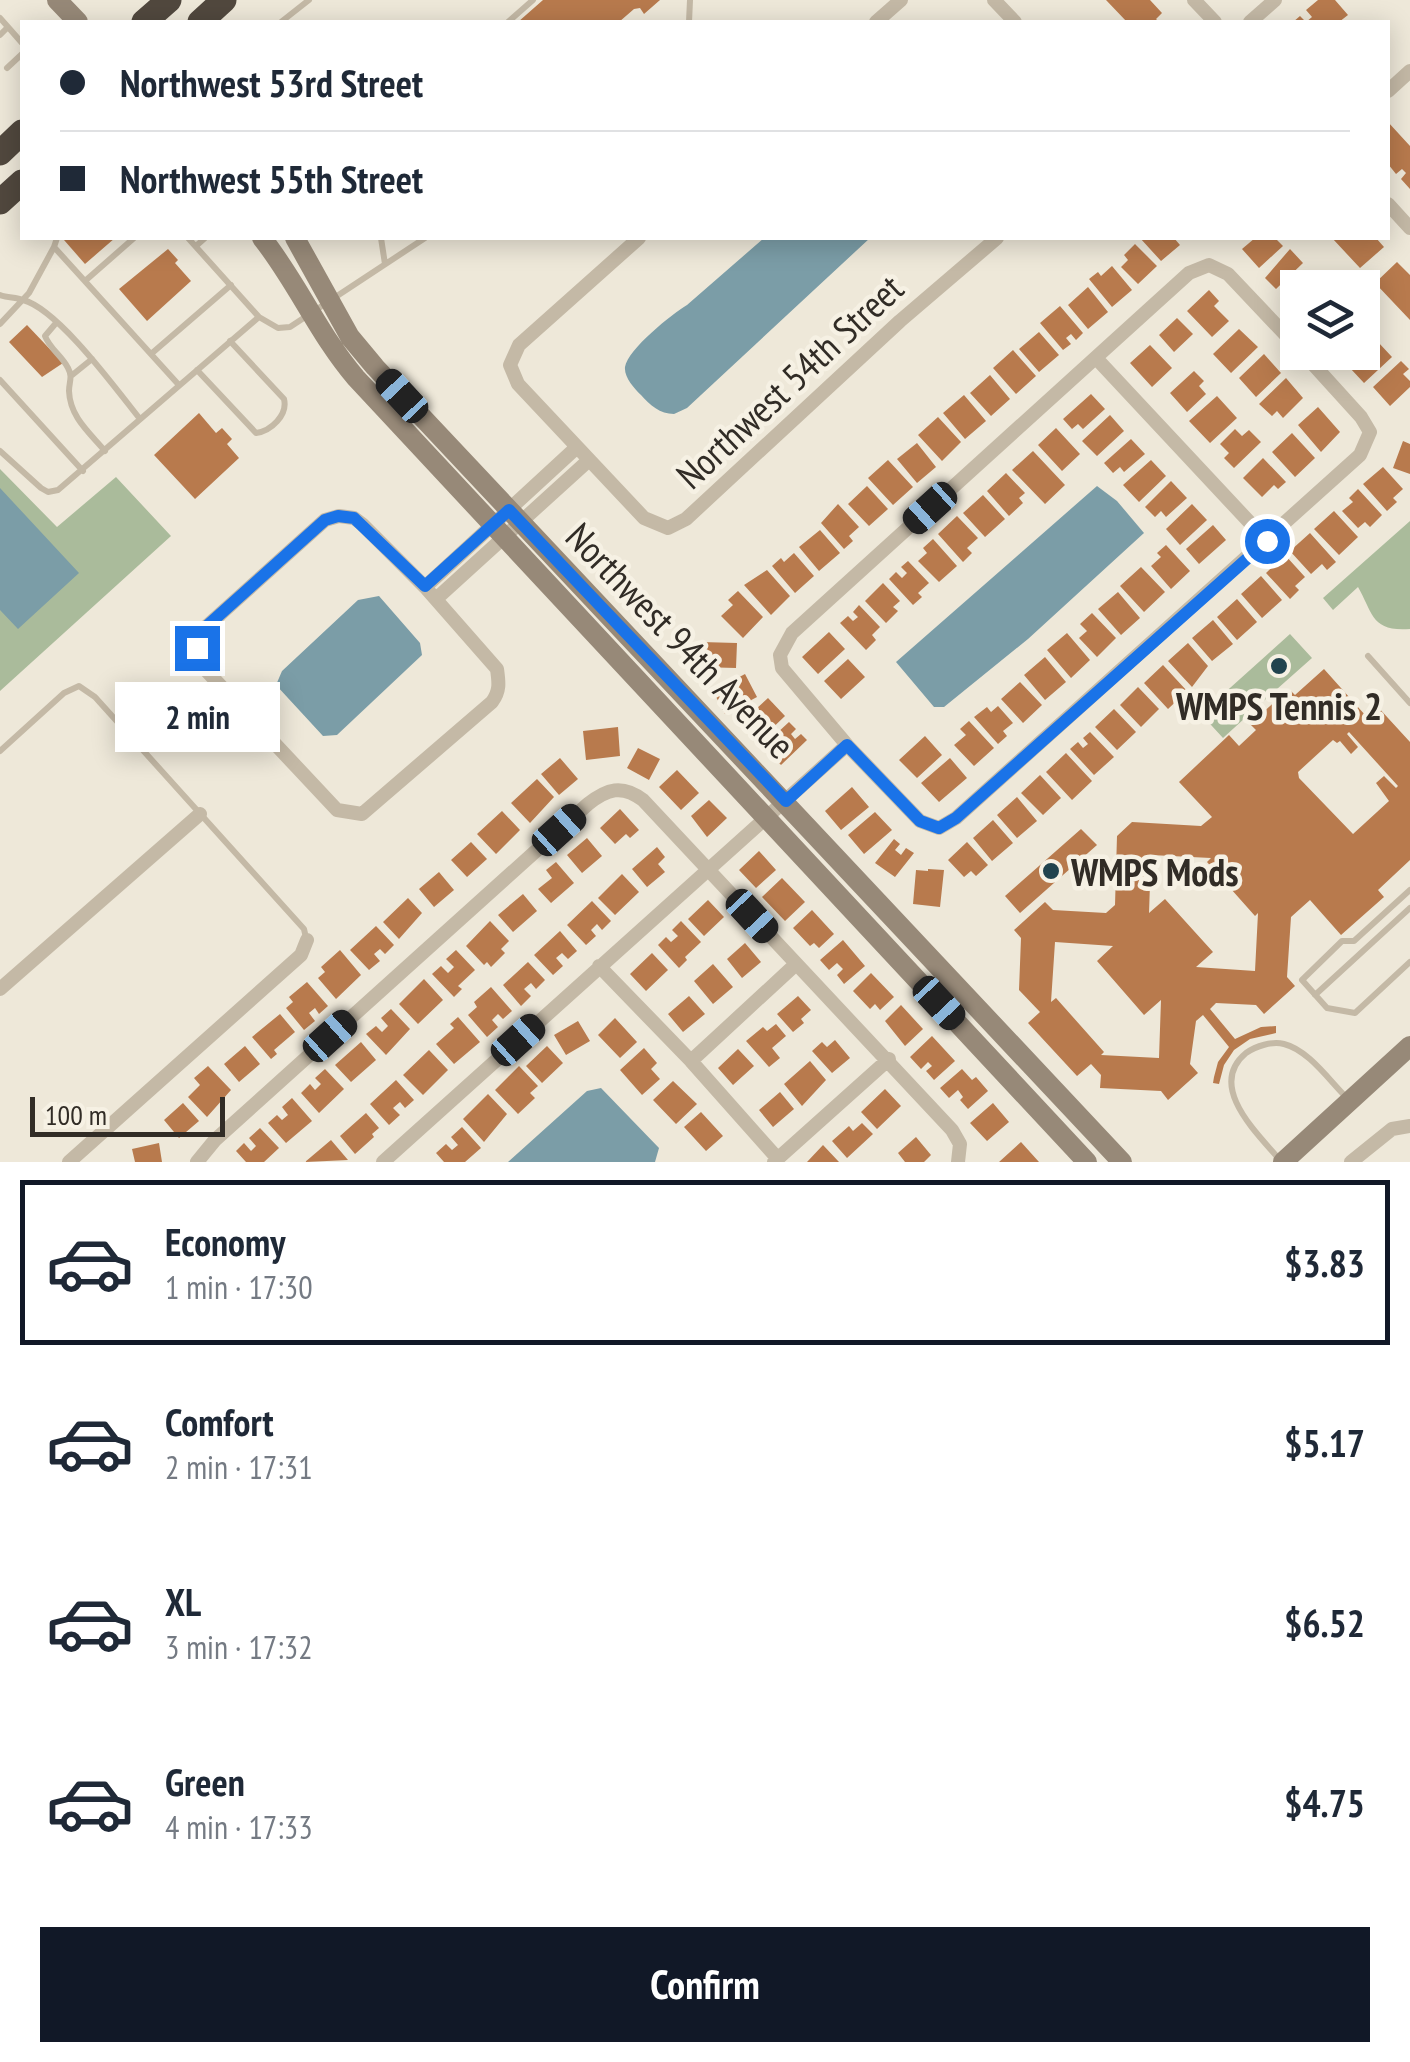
<!DOCTYPE html>
<meta charset="utf-8">
<style>
:root{--surface:#fff;--page:#f6f6f7;--text:#1f2937;--muted:#747a83;--line:#e0e1e3;--accent:#111827}
body{margin:0;font-family:"PT Sans Narrow",sans-serif;background:var(--page);color:var(--text);height:100vh;display:flex;flex-direction:column;font-size:38px;white-space:nowrap}
*{box-sizing:border-box;margin:0}
p{font-size:32px;color:var(--muted)}
.icon{flex:none;width:55px;height:55px;fill:none;stroke:currentColor;stroke-width:2;stroke-linecap:round;stroke-linejoin:round}
.map{position:relative;height:1162px;overflow:hidden}
.panel{display:flex;flex-direction:column;background:var(--surface);flex:1}
.panel>*{flex:none}
.guide{position:absolute;left:20px;top:20px;width:1370px;height:220px;border-radius:0px;box-shadow:0 5px 25px #0003;display:grid;align-content:center;height:220px;padding:0 40px;background:var(--surface)}
.buttons{position:absolute;left:1280px;top:270px;display:grid;gap:20px}
.buttons a{display:grid;place-items:center;width:100px;height:100px;border-radius:0px;background:var(--surface);box-shadow:0 5px 25px #0003;font-size:50px}
.scale{position:absolute;left:30px;bottom:25px;width:195px;box-sizing:border-box;padding-left:10px;border:5px solid #312c26;border-top:0;font-size:28px;line-height:35px;white-space:nowrap;color:#312c26;-webkit-text-stroke:8px #f6f1e4;paint-order:stroke}
.end{position:absolute;width:45px;height:45px;margin:-22px;border:12px solid #1a73e8;background:#fff;box-shadow:0 0 0 5px #fff}
.from{border-radius:50%}
.bubble{position:absolute;height:70px;border-radius:0px;background:var(--surface);box-shadow:0 5px 25px #0003;font-size:32px;font-weight:800;line-height:70px;text-align:center}
.car{position:absolute;width:30px;height:60px;margin:-30px -15px;border-radius:12px;box-shadow:0 0 8px 2px #0007;background:linear-gradient(#222 24%,#8ab4d8 0 40%,#222 0 76%,#8ab4d8 0 86%,#222 0)}
.guide b{display:flex;align-items:center;gap:35px;height:95px;font-size:38px}
.guide b+b{border-top:2px solid var(--line)}
.guide i{width:25px;height:25px;background:var(--text)}
ul{padding:18px 0 0;list-style:none}
li{display:flex;align-items:center;gap:30px;height:165px;margin:0 20px 15px;padding:0 20px;border:5px solid transparent;border-radius:0px}
li div{flex:1}
li b{display:block;font-size:38px}
li em{font-style:normal;font-weight:800}
li.on{border-color:var(--accent)}
li>.icon{width:90px;height:90px;stroke-width:1.5}
.primary-button{display:flex;gap:20px;margin-top:auto;padding:20px 40px}
.primary-button a{flex:1;height:115px;border-radius:0px;background:var(--accent);color:#fff;font-size:40px;font-weight:800;line-height:115px;text-align:center}
.map>svg:first-child{display:block}
.green{fill:#aabb9b}
.water{fill:#7b9da7}
.building{fill:#b87a4d;fill-rule:evenodd}
.lines{fill:none;stroke-linecap:round;stroke-linejoin:round}
.lane{stroke:#c4b9a6;stroke-width:6}
.street{stroke:#c4b9a6;stroke-width:14}
.secondary{stroke:#978978;stroke-width:20}
.highway{stroke:#51483e;stroke-width:25}
.route{stroke:#1a73e8;stroke-width:12}
.poi-dot{fill:#21434e;stroke:#f6f1e4;stroke-width:4}
.labels{text-anchor:middle;dominant-baseline:central;stroke-width:9;stroke-linejoin:round;paint-order:stroke}
.street-label{font-size:38px;fill:#312c26;stroke:#f6f1e4}
.poi-label{font-size:38px;font-weight:bold;fill:#312c26;stroke:#f6f1e4}
</style>
<div class="map">
<svg width="1410" height="1162" viewBox="0 0 1410 1162">
<rect width="100%" height="100%" fill="#eee8d9"/>
<!-- green -->
<path class="green" d="M0,469L57,527L116,477L171,536L0,691Z
M1410,521V629C1371,632 1373,613 1358,587L1333,610L1323,598Z
M1290,634L1312,658L1268,697L1264,695L1267,698L1223,738L1201,714Z"/>
<!-- water -->
<path class="water" d="M764,238H870L687,408L674,414C660,414 650,405 641,395C634,388 624,377 625,367C628,349 672,314 687,305Z
M1097,486L1117,501L1144,533L1028,639L944,707H934L896,662Z
M0,488L79,573L18,629L0,610Z
M379,596L420,643L422,655L337,735L323,736L276,685L282,671L358,600Z
M601,1088L659,1148L655,1162H508L587,1091Z"/>
<!-- building -->
<path class="building" d="M543,0H660L644,14L640,8L634,9L619,22H518Z
M1106,0H1150L1162,13L1156,19L1159,22H1127Z
M1318,0H1335L1348,15L1339,22H1293L1300,16L1306,22L1312,17L1306,10Z
M1388,122L1410,146V189L1401,179L1406,173L1402,169L1396,174L1388,164Z
M67,238H115L85,264L64,240Z
M1140,238H1174L1180,245L1161,261Z
M1255,238H1275L1283,246L1259,268L1242,249Z
M1332,238H1376L1384,247L1360,268Z
M1135,244L1157,266L1138,284L1121,267L1128,260L1124,255Z
M168,249L178,260L175,263L191,281L147,321L119,289Z
M1290,249L1303,263L1276,289L1265,278Z
M1397,262L1410,275V320L1375,283Z
M1112,266L1132,290L1112,307L1089,279L1098,272L1101,276Z
M1311,271L1322,283L1317,288H1298V312L1284,297Z
M1088,287L1108,312L1088,329L1068,305Z
M1209,290L1219,301L1214,306L1229,321L1212,337L1187,311Z
M1060,306L1083,333L1076,340L1071,334L1066,338L1071,344L1063,350L1040,323Z
M1177,318L1193,334L1174,352L1159,335Z
M27,325L63,363L42,377L9,342Z
M1239,329L1258,347L1231,373L1213,354Z
M1039,332L1059,355L1039,372L1019,349Z
M1378,342L1392,357L1364,383L1350,368Z
M1150,345L1172,368L1152,387L1130,363Z
M1013,350L1036,376L1016,394L993,368Z
M1264,354L1281,373L1256,397L1239,378Z
M1401,361L1409,369L1403,374L1410,381V387L1390,406L1373,387Z
M1194,371L1204,381L1199,386L1206,394L1187,412L1170,393Z
M990,375L1010,399L991,416L970,393Z
M1286,378L1303,398L1283,418L1277,411L1272,416L1259,404Z
M1091,394L1105,409L1083,429L1078,424L1072,429L1063,419Z
M964,395L986,421L965,439L943,413Z
M1217,396L1237,418L1210,443L1189,421Z
M1318,407L1340,432L1321,452L1298,425Z
M199,413L216,433L222,428L232,439L227,444L239,458L195,499L154,455Z
M1110,415L1124,431L1097,456L1082,441Z
M938,417L961,442L942,461L918,435Z
M1056,428L1080,454L1062,471L1038,445Z
M1235,429L1242,436L1249,430L1261,442L1234,468L1224,458L1229,453L1220,444Z
M1292,433L1315,458L1295,477L1272,452Z
M1131,439L1145,454L1124,472L1120,467L1113,473L1104,463Z
M1403,441L1410,444V474L1393,468Z
M917,443L936,467L917,483L897,459Z
M1033,451L1065,485L1045,504L1012,470Z
M1263,458L1286,482L1278,489L1274,485L1262,497L1243,478Z
M888,460L913,487L893,505L868,478Z
M1151,460L1166,476L1139,502L1123,485Z
M1383,467L1403,489L1393,498L1397,502L1387,511L1363,484Z
M1006,473L1025,493L1019,498L1023,503L1009,516L987,491Z
M1171,481L1187,498L1166,517L1161,511L1155,517L1145,507Z
M867,486L888,509L869,526L848,504Z
M1358,489L1382,515L1370,527L1365,522L1358,528L1342,511L1353,502L1349,498Z
M983,495L1005,519L985,537L963,513Z
M838,504L859,527L849,536L853,541L844,549L821,523Z
M1192,504L1207,520L1180,545L1166,529Z
M1334,511L1358,537L1339,555L1314,529Z
M957,516L978,538L967,548L972,553L963,562L938,534Z
M1213,525L1226,540L1199,564L1186,549Z
M820,530L840,553L819,571L799,547Z
M1310,533L1336,562L1327,570L1322,564L1311,574L1290,551Z
M933,539L957,566L939,582L918,561L927,553L923,548Z
M1166,545L1190,571L1171,589L1151,566L1161,557L1157,553Z
M794,553L814,576L795,593L772,566L781,558L784,562Z
M1285,555L1305,577L1295,586L1299,590L1290,599L1266,573Z
M908,561L929,583L918,593L922,597L913,605L889,579L896,572L902,578L907,573L901,567Z
M1141,567L1165,592L1144,612L1120,586Z
M767,570L790,596L771,615L744,585Z
M1261,576L1282,600L1262,618L1241,594Z
M883,583L900,601L893,607L898,611L886,623L865,601Z
M738,591L763,617L743,638L721,616L733,605L728,600Z
M1118,592L1140,618L1121,635L1098,609Z
M1237,599L1257,622L1237,640L1217,617Z
M859,605L880,627L872,635L876,640L866,650L840,623L848,616L853,621L858,617L853,612Z
M1092,613L1116,638L1097,657L1079,638L1087,631L1080,624Z
M1213,620L1233,644L1212,661L1192,638Z
M829,632L845,649L818,674L802,657Z
M1067,633L1090,660L1071,678L1047,650Z
M701,642L737,643L736,668L700,667Z
M1188,643L1208,666L1192,687L1168,661Z
M1045,657L1066,682L1045,700L1024,675Z
M848,659L865,677L841,699L824,681Z
M1163,665L1187,691L1168,709L1144,683Z
M1324,669L1366,716L1377,706L1410,742V860L1378,890L1384,897L1341,935L1310,900L1291,917L1287,977L1295,986L1264,1014L1256,1005L1216,1003L1210,1009L1235,1039L1261,1027L1276,1026V1033L1250,1039L1234,1050L1224,1065L1219,1084L1213,1083L1214,1077L1218,1062L1229,1047L1203,1015L1196,1021L1190,1064L1198,1073L1168,1100L1161,1091L1100,1088L1101,1075L1091,1064L1077,1076L1028,1023L1040,1012L1019,990L1021,938L1014,930L1045,902L1053,910L1106,913L1115,905L1117,836L1132,822L1201,826L1212,817L1179,782L1229,735L1239,746L1256,730L1250,724L1289,689L1295,695ZM1349,732L1398,786L1396,788L1384,776L1376,783L1389,801L1353,834L1299,778L1298,772L1333,740L1337,743L1340,741L1351,754L1358,747L1347,734ZM1151,855L1211,858L1207,862L1255,916L1258,913L1255,971L1196,967L1213,952L1165,899L1149,913ZM1055,942L1113,946L1097,961L1144,1015L1161,1000L1159,1058L1101,1055L1104,1052L1056,998L1051,1002Z
M745,674L757,697L725,714L713,691Z
M1020,682L1042,705L1023,723L1001,699Z
M1138,687L1159,709L1141,727L1120,705Z
M768,698L785,716L762,738L745,719Z
M998,706L1013,723L1003,731L1007,736L998,744L974,717L987,707L991,712Z
M1114,709L1136,732L1117,750L1095,727Z
M969,721L994,748L974,766L954,745L966,735L960,729Z
M789,722L796,729L791,734L795,739L801,734L807,740L781,765L763,746Z
M618,727L620,756L586,760L583,731Z
M1090,732L1114,757L1094,775L1070,749L1078,742L1083,748L1088,744L1083,738Z
M925,736L942,755L917,778L899,760Z
M638,748L660,759L649,780L627,768Z
M1066,753L1092,781L1072,800L1046,772Z
M560,758L578,779L559,795L541,774Z
M950,758L967,778L939,802L921,783Z
M677,770L699,793L681,810L659,787Z
M1040,775L1061,798L1043,815L1021,793Z
M537,779L554,797L530,823L511,803Z
M852,787L869,807L841,830L825,811Z
M1017,797L1037,821L1017,838L997,815Z
M709,800L727,818L707,837L691,816Z
M620,809L639,830L630,838L626,834L615,844L600,828Z
M502,811L520,830L496,854L477,834Z
M875,812L892,830L864,854L848,835Z
M993,820L1013,843L992,861L973,838Z
M1081,829L1097,845L1020,913L1005,896Z
M587,838L602,856L582,873L567,855Z
M894,839L900,844L895,850L901,855L906,848L914,853L895,877L875,863Z
M471,842L487,859L467,877L451,860Z
M967,842L988,865L976,876L971,871L964,877L948,860Z
M657,847L665,857L658,864L665,872L647,887L632,869Z
M759,851L776,870L756,888L739,870Z
M556,862L574,883L551,903L538,889L552,878L546,870Z
M928,869L944,870L940,907L913,904L916,870L928,871Z
M439,872L454,890L434,907L419,889Z
M622,874L639,892L615,915L598,898Z
M782,878L805,902L785,921L762,897Z
M523,894L537,911L513,932L498,915Z
M408,898L422,913L399,939L383,922Z
M708,900L724,917L704,936L688,919Z
M592,901L611,921L602,930L597,924L591,930L596,936L586,945L567,925Z
M812,910L834,934L819,948L814,943L810,946L793,928Z
M490,921L509,941L501,949L505,953L491,967L487,962L484,965L466,946Z
M681,921L701,942L685,957L687,960L679,968L658,945L666,937L671,942L678,936L672,930Z
M376,926L394,945L385,954L380,949L374,954L380,961L369,970L350,950Z
M560,931L577,951L568,959L562,953L556,958L563,966L553,975L534,955Z
M843,940L865,966L844,984L837,975L843,969L837,963L829,970L820,960Z
M745,943L761,962L742,978L727,959Z
M340,950L361,975L336,999L318,978L325,972L321,967Z
M456,950L475,970L458,986L462,989L454,997L432,974L441,966L448,973L454,967L446,959Z
M652,953L668,970L646,991L630,974Z
M528,962L545,980L536,989L531,983L524,989L531,996L521,1006L503,985Z
M713,964L733,987L713,1004L694,981Z
M871,973L894,997L880,1010L875,1004L870,1009L853,991Z
M424,979L443,1000L418,1024L399,1004Z
M307,982L328,1006L319,1014L315,1008L309,1013L315,1021L304,1030L286,1008L293,1002L289,997Z
M491,987L512,1011L503,1019L498,1014L492,1020L498,1027L487,1037L468,1015L477,1007L474,1002Z
M689,996L705,1014L683,1032L668,1014Z
M798,996L811,1010L801,1019L804,1023L793,1032L777,1014Z
M901,1005L923,1029L905,1046L885,1021Z
M391,1009L410,1029L386,1055L366,1034L376,1026L382,1032L388,1026L381,1018Z
M280,1014L295,1032L274,1050L277,1054L271,1059L252,1037Z
M458,1017L480,1042L454,1064L436,1044L454,1028L450,1024Z
M615,1018L637,1042L620,1058L598,1035Z
M578,1021L590,1041L566,1055L554,1035Z
M776,1024L786,1036L772,1048L780,1058L769,1067L746,1041L763,1027L767,1031Z
M932,1036L955,1061L934,1080L926,1071L932,1066L928,1062L921,1069L910,1057Z
M835,1040L850,1058L832,1073L812,1051L822,1042L827,1047Z
M361,1042L376,1060L351,1082L335,1065Z
M245,1046L260,1064L239,1082L224,1064Z
M547,1046L563,1063L542,1083L526,1066Z
M644,1048L657,1063L651,1069L660,1079L642,1095L620,1070Z
M738,1049L754,1066L733,1085L718,1068Z
M429,1050L448,1070L423,1095L403,1075Z
M810,1061L826,1080L802,1106L784,1084Z
M208,1066L231,1090L207,1117L188,1097L200,1085L194,1078Z
M519,1066L538,1086L530,1093L535,1098L518,1114L495,1090Z
M325,1069L344,1089L319,1113L301,1093L310,1084L315,1090L321,1084L315,1078Z
M962,1069L972,1080L976,1077L988,1091L968,1109L960,1100L963,1097L958,1090L949,1098L940,1088Z
M396,1080L414,1100L405,1108L400,1102L393,1108L400,1115L389,1125L370,1104Z
M673,1081L697,1104L676,1124L653,1100Z
M885,1089L901,1106L877,1129L861,1112Z
M780,1092L794,1109L773,1127L759,1110Z
M488,1094L507,1114L484,1142L463,1119Z
M292,1098L312,1121L286,1143L268,1123L277,1115L282,1120L288,1115L282,1107Z
M183,1103L199,1121L179,1138L164,1120Z
M993,1103L1009,1122L987,1141L970,1123Z
M701,1112L723,1136L706,1151L684,1127Z
M366,1113L379,1128L372,1134L374,1137L355,1154L340,1136Z
M862,1123L873,1134L847,1158L832,1141L849,1126L853,1131Z
M462,1127L481,1148L465,1162H444L436,1153L446,1144L452,1150L458,1145L451,1137Z
M260,1128L279,1148L264,1162H246L236,1151L244,1143L251,1151L256,1146L249,1138Z
M916,1137L931,1155L924,1162H905L898,1153Z
M331,1140L348,1160L305,1162Z
M1021,1142L1039,1162H999Z
M159,1143L162,1162H135L132,1149Z
M823,1145L839,1162H807Z"/>
<g class="lines">
<!-- lane -->
<path class="lane" d="M0,18L8,27L0,35
M281,22L309,0
M508,22L533,0
M689,22L690,0
M8,27L22,43
M7,68L22,54
M57,238L54,247L178,384
M188,238L259,317
M381,238L385,264
M196,246L205,238
M85,281L134,238
M0,295C8,298 16,297 23,300C58,309 116,389 140,419
M56,323L45,336C50,349 62,356 68,368C73,377 69,382 69,391C70,417 89,432 105,451
M0,324L29,293L54,247
M151,354L231,285
M197,370L256,433C271,431 288,415 284,399L230,341
M71,376L92,359
M0,380L83,471
M0,451L41,488L48,492L58,490L259,317L278,328L290,327L425,238
M1368,656L1410,703
M0,751L64,693L79,686L95,697L304,929L306,938
M1410,890L1354,941H1342L1302,980L1327,1008L1355,1013L1410,962
M1315,995L1410,908
M1279,1159C1258,1134 1206,1086 1246,1053C1256,1046 1272,1041 1284,1044C1309,1050 1331,1083 1349,1100"/>
<!-- street -->
<path class="street" d="M994,0L1015,22
M1194,0L1215,22
M876,22L901,0
M1250,22L1275,0
M1388,91L1410,71
M1388,204L1410,228
M639,238L519,345L510,365L518,384L644,518L668,528L686,519L900,321L997,238
M1298,348L1228,274L1209,265L1189,273L792,633L780,655L782,668L847,745L920,821L939,828L956,818L1360,455L1370,432L1361,417L1302,352
M1096,358L1267,541
M339,516L354,518L362,524L425,587L497,669C499,683 500,691 492,702L362,814L337,810L202,666L197,648L207,626L325,520Z
M425,587L577,447
M436,599L589,460
M599,966L691,1061L778,1159
M0,989L200,814
M691,1061L796,964
M69,1162L301,955L307,940
M197,1162L215,1140L588,804C607,789 622,784 643,800L952,1130L960,1144L958,1162
M383,1162L847,745
M774,1162L889,1059
M1351,1162L1392,1129L1410,1126"/>
<!-- secondary -->
<path class="secondary" d="M57,0L78,22
M262,238C297,282 319,335 356,378L1087,1162
M295,238L350,337L375,367L1122,1162
M1283,1162L1410,1046"/>
<!-- highway -->
<path class="highway" d="M144,22L169,0
M200,22L224,0
M0,153L22,132
M0,202L22,182"/>
</g>
<g class="lines">
<!-- route -->
<path class="route" d="M197,648L207,626L325,520L338,516L354,518L425,586L509,510L786,801L847,745L920,821L939,828L956,818L1267,541"/>
</g>
<!-- markers -->
<g class="poi-dot">
<circle cx="1279" cy="666" r="10"/>
<circle cx="1051" cy="871" r="10"/>
</g>
<g class="labels">
<!-- street labels -->
<g class="street-label">
<text transform="translate(789 381) rotate(-43)">Northwest 54th Street</text>
<text transform="translate(681 640) rotate(46)">Northwest 94th Avenue</text>
</g>
<!-- poi labels -->
<g class="poi-label">
<text x="1279" y="705">WMPS Tennis 2</text>
<text x="1071" y="871" text-anchor="start">WMPS Mods</text>
</g>
</g>
</svg>
<div class="buttons">
<a><svg class="icon" aria-label="layers" viewBox="0 0 24 24"><path d="M12 4l9 5-9 5-9-5zM3 14l9 5 9-5"/></svg></a>
</div>
<div class="scale">100 m</div>
<i class="end from" style="left:1267px;top:541px"></i>
<i class="end" style="left:197px;top:648px"></i>
<div class="bubble" style="left:115px;top:682px;width:165px">2 min</div>
<i class="car" style="left:402px;top:396px;rotate:317deg"></i>
<i class="car" style="left:930px;top:508px;rotate:228deg"></i>
<i class="car" style="left:559px;top:830px;rotate:48deg"></i>
<i class="car" style="left:752px;top:916px;rotate:137deg"></i>
<i class="car" style="left:939px;top:1003px;rotate:137deg"></i>
<i class="car" style="left:330px;top:1036px;rotate:48deg"></i>
<i class="car" style="left:518px;top:1040px;rotate:48deg"></i>
<div class="guide">
<b><i class="from"></i>Northwest 53rd Street</b>
<b><i></i>Northwest 55th Street</b>
</div>
</div>
<section class="panel">
<ul>
<li class="on"><svg class="icon" aria-label="car" viewBox="0 0 24 24"><path d="M5 17H2v-5l4-1 3-4h7l3 4 3 1v5h-3M9 17h6M6 11h13"/><circle cx="7" cy="17" r="2"/><circle cx="17" cy="17" r="2"/></svg><div><b>Economy</b><p>1 min · 17:30</p></div><em>$3.83</em></li>
<li><svg class="icon" aria-label="car" viewBox="0 0 24 24"><path d="M5 17H2v-5l4-1 3-4h7l3 4 3 1v5h-3M9 17h6M6 11h13"/><circle cx="7" cy="17" r="2"/><circle cx="17" cy="17" r="2"/></svg><div><b>Comfort</b><p>2 min · 17:31</p></div><em>$5.17</em></li>
<li><svg class="icon" aria-label="car" viewBox="0 0 24 24"><path d="M5 17H2v-5l4-1 3-4h7l3 4 3 1v5h-3M9 17h6M6 11h13"/><circle cx="7" cy="17" r="2"/><circle cx="17" cy="17" r="2"/></svg><div><b>XL</b><p>3 min · 17:32</p></div><em>$6.52</em></li>
<li><svg class="icon" aria-label="car" viewBox="0 0 24 24"><path d="M5 17H2v-5l4-1 3-4h7l3 4 3 1v5h-3M9 17h6M6 11h13"/><circle cx="7" cy="17" r="2"/><circle cx="17" cy="17" r="2"/></svg><div><b>Green</b><p>4 min · 17:33</p></div><em>$4.75</em></li>
</ul>
<div class="primary-button"><a>Confirm</a></div>
</section>
